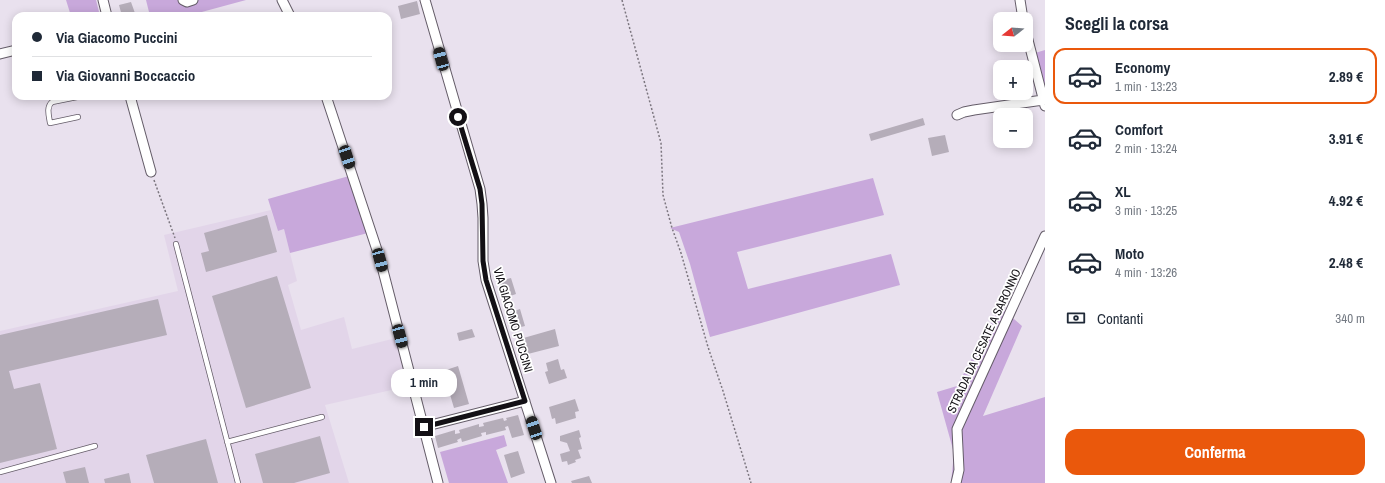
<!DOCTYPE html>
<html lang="it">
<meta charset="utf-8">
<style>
:root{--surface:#fff;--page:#f2f2f3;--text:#1f2937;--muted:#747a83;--line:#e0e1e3;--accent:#ea580c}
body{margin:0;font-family:"Archivo Narrow",sans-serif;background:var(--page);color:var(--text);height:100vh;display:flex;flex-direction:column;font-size:15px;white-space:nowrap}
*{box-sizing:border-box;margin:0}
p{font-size:13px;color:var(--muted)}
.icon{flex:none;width:22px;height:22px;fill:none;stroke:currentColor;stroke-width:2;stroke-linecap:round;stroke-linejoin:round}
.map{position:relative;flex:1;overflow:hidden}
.sheet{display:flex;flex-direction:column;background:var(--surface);width:340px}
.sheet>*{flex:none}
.guide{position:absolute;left:12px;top:12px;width:380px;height:88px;border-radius:12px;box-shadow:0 2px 10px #0003;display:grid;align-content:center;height:88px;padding:0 20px;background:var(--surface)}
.needle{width:26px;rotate:253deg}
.fabs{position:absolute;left:993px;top:12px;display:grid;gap:8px}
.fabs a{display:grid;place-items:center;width:40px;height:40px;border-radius:8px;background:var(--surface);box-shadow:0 2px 10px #0003;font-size:20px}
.end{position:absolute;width:18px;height:18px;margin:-9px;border:5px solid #131015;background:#fff;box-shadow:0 0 0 2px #fff}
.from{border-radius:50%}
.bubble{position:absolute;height:28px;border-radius:12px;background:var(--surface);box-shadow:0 2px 10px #0003;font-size:13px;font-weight:800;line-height:28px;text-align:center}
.car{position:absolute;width:12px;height:24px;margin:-12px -6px;border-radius:5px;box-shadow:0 0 3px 1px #0007;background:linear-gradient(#222 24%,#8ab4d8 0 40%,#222 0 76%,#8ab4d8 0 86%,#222 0)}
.guide b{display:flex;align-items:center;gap:14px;height:38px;font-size:15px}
.guide b+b{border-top:1px solid var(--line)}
.guide i{width:10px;height:10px;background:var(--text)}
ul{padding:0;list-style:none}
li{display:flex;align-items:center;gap:12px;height:56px;margin:0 8px 6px;padding:0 12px;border:2px solid transparent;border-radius:12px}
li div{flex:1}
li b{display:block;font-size:15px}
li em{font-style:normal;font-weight:800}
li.on{border-color:var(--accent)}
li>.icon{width:36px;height:36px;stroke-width:1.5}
h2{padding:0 20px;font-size:18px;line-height:48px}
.pay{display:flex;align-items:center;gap:10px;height:44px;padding:0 20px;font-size:15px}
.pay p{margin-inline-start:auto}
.primary-button{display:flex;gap:8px;margin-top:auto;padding:8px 20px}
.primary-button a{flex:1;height:46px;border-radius:12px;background:var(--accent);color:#fff;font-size:16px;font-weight:800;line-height:46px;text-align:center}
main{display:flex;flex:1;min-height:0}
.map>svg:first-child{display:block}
.built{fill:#e2d5e9}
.green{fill:#c8a8db}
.building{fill:#b5adb9}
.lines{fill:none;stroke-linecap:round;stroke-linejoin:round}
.service-casing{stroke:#645c68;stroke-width:6}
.minor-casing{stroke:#645c68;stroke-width:11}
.path{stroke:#7c767f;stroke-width:1.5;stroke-dasharray:2 2;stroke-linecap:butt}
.service{stroke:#fff;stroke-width:4.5}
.minor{stroke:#fff;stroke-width:9}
.route{stroke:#131015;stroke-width:5}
.labels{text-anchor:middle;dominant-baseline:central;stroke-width:3.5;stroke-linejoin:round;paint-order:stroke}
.street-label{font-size:12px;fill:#131015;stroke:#fff}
</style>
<main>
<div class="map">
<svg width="1045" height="483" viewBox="0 0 1045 483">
<rect width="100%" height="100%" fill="#e9e1ee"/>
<!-- built -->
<path class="built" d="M271,210L278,231L284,229L297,281L288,285L301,330L344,317L352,349L396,338L409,386L325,405L349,483H0V331L178,291L164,235Z"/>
<!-- green -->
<path class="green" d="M66,0H96L100,16H71Z
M146,0H246L187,16H150Z
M1045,50V92L1035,53Z
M349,176L368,233L290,253L284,229L278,231L268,199Z
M873,178L884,215L737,252L748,289L891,254L900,285L710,337L690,264L679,232L670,228Z
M1000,307L1022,326L983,416L1045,397V483H951L954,453L937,392L957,386Z
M504,435L507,446L496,450L508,483H449L440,452Z"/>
<!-- building -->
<path class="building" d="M417,1L420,14L401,19L398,6Z
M131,2L136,16H122L119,5Z
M923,118L925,125L871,141L869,134Z
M945,135L949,152L932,156L928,138Z
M267,215L277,252L206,272L201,253L209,251L204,233Z
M277,276L311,388L246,408L212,296Z
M511,278L516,294L504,298L499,281Z
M158,299L167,335L9,371L14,389L40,383L57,449L0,463V335Z
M520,309L525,326L513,329L508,313Z
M472,329L475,337L459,341L457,333Z
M555,329L559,346L524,355L520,339Z
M558,359L561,370L564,369L567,378L549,384L545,372L548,371L546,363Z
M458,366L469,404L454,408L443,371Z
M575,399L579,411L575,412L576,418L556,424L555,418L552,419L549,407Z
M518,415L524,435L512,438L508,426L505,427L506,430L486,435V432L481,433L482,436L462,442L461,438L457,440L458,442L438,448L435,436L455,430V434L460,433L459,430L479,424V427L484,426L483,423L503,418L504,421L507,420L506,418Z
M579,430L581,437L579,438L582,449L578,450L581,458L575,460L576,462L568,465L567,461L562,462L560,454L570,451L567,443L560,441V436Z
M320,436L330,473L294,483H263L255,454Z
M206,439L218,483H154L146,455Z
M518,451L525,473L511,478L504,455Z
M85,467L89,483H66L63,472Z
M129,473L131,483H105L104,479Z
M589,476L592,483H572L571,481Z"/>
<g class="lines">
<defs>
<path id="service" d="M78,117L50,123C49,116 46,107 52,102L82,96
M176,244L238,483
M227,442L322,417
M0,472L95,446"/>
<path id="minor" d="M103,0L107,16
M183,0L187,2L193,0
M282,0L290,16
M425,0L480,189L482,204L483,218V261L486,280L551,483
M1020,0L1023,19
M1026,32L1045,106
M0,54L16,50
M130,96L151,172
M326,96L380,259L438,483
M957,115L964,112L974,110L1043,100
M423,427L525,401
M956,483L959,470L957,429L1045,236"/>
</defs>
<!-- service casing -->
<use href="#service" class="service-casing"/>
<!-- minor casing -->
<use href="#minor" class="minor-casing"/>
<!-- path -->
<path class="path" d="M622,0L661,143L663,195L672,228L681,253L708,347L723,391L751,483
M154,180L175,238"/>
<!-- service -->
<use href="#service" class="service"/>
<!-- minor -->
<use href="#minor" class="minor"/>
</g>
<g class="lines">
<!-- route -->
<path class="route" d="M424,427L525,401L486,280L483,261L482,204L480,189L458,117"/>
</g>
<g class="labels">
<!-- street labels -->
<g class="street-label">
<text transform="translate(513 320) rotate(73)">VIA GIACOMO PUCCINI</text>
<text transform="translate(984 341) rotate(-65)">STRADA DA CESATE A SARONNO</text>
</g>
</g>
</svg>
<div class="fabs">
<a><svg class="needle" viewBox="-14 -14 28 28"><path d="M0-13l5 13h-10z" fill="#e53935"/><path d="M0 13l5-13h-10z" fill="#747a83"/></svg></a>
<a>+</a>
<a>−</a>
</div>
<i class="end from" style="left:458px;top:117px"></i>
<i class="end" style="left:424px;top:427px"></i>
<div class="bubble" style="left:391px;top:369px;width:66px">1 min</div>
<i class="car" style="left:441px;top:59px;rotate:345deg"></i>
<i class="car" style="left:347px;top:157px;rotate:162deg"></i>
<i class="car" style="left:380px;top:260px;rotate:165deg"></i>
<i class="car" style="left:400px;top:336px;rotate:165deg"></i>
<i class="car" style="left:534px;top:428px;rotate:342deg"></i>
<div class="guide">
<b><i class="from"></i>Via Giacomo Puccini</b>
<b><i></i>Via Giovanni Boccaccio</b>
</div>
</div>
<section class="sheet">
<h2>Scegli la corsa</h2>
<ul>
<li class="on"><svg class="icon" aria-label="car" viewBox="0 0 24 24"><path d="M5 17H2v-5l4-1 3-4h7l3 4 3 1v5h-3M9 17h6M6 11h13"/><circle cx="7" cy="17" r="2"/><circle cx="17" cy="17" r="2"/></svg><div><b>Economy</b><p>1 min · 13:23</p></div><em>2.89 €</em></li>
<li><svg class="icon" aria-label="car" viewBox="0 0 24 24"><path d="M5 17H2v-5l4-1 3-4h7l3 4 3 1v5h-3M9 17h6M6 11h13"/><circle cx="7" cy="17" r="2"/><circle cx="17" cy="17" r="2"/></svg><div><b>Comfort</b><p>2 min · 13:24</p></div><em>3.91 €</em></li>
<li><svg class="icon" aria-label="car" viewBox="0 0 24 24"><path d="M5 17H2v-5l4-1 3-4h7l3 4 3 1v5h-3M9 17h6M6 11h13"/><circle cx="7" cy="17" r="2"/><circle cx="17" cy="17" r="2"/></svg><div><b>XL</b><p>3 min · 13:25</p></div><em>4.92 €</em></li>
<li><svg class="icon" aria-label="car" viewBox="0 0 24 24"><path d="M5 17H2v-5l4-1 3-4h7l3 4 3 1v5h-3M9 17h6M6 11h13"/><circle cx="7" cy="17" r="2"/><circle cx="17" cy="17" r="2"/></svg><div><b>Moto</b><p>4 min · 13:26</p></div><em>2.48 €</em></li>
</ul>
<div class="pay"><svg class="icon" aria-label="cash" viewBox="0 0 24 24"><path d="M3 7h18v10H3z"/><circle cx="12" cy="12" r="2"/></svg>Contanti<p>340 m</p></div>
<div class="primary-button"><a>Conferma</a></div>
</section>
</main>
